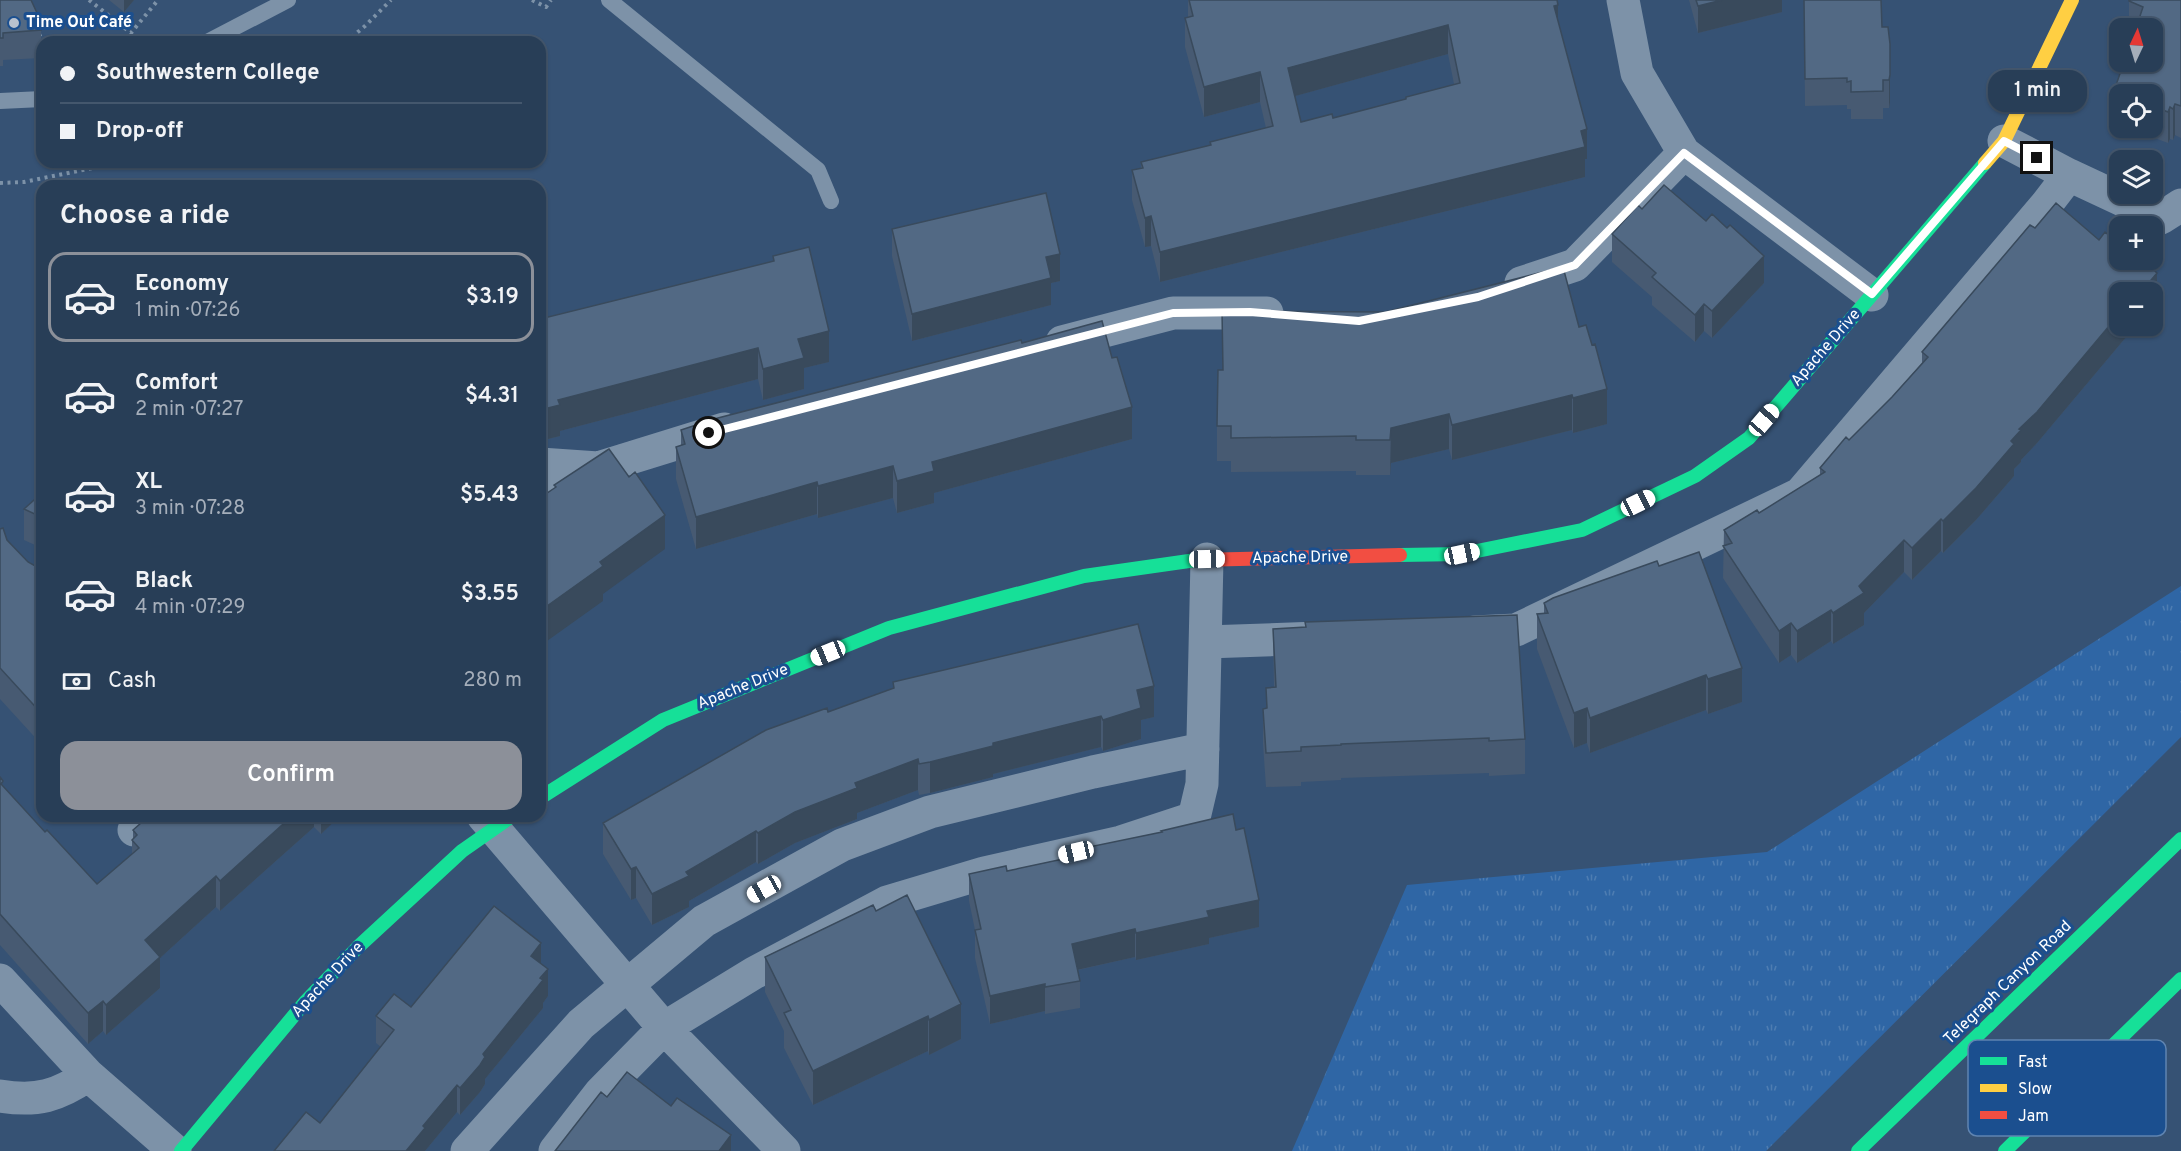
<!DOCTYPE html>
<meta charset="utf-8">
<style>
:root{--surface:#283e57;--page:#30455d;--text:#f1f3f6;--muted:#a5aeba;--line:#44576d;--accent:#8c9099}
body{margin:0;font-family:Overpass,sans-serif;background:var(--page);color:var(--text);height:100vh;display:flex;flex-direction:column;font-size:22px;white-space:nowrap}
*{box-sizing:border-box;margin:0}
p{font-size:20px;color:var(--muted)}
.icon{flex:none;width:33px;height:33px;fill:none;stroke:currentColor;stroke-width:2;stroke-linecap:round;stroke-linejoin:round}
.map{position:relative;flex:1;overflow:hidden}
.sheet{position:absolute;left:36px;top:180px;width:510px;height:642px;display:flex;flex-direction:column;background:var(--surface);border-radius:18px;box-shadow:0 2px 4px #0004,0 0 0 2px var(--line)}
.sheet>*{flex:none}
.banner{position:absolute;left:36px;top:36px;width:510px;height:132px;border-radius:18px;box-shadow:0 2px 4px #0004,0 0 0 2px var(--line);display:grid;align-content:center;height:132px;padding:0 24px;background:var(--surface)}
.needle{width:39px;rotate:4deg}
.controls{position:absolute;left:2109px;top:18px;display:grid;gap:12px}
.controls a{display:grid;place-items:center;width:54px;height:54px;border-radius:12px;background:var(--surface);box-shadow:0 2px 4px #0004,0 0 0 2px var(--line);font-size:30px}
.end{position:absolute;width:27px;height:27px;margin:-14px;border:8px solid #fff;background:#111;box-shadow:0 0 0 3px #111}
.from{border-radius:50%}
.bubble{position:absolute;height:42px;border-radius:18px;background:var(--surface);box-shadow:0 2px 4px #0004,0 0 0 2px var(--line);font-size:20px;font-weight:600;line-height:42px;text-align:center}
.car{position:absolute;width:18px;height:36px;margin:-18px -9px;border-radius:8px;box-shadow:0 0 4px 2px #0007;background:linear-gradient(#fff 24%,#345 0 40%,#fff 0 76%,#345 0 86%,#fff 0)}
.banner b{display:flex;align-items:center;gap:21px;height:57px;font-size:22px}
.banner b+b{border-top:2px solid var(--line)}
.banner i{width:15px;height:15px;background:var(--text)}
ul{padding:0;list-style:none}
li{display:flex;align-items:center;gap:18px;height:90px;margin:0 12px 9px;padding:0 12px;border:3px solid transparent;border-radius:18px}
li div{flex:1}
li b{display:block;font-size:22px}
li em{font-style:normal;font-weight:600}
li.active{border-color:var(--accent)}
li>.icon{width:54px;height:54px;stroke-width:1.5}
h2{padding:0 24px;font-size:27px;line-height:72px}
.pay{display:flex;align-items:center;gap:15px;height:66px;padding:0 24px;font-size:22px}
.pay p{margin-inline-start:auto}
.action{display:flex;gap:12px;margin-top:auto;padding:12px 24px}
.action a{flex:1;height:69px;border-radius:18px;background:var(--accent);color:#fff;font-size:24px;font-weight:600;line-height:69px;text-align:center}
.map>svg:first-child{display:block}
.grass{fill:url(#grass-tufts)}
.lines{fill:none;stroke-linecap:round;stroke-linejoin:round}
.path{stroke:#7d92a8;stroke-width:4;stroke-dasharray:3 4.5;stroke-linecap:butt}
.lane{stroke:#7d92a8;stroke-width:16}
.street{stroke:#7d92a8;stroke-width:33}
.fast{stroke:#16e098;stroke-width:14}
.slow{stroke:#ffcf43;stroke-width:14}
.jam{stroke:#f24e42;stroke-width:14}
.wall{fill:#475a72;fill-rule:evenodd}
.shaded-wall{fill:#394a5c}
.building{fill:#526984;stroke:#394a5c;stroke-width:1.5;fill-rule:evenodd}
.route{stroke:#fff;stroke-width:8}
.poi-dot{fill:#b9c2ce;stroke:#1b4f8f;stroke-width:2}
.labels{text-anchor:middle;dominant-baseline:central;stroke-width:6;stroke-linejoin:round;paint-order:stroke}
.poi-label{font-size:16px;font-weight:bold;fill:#fff;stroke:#1b4f8f;text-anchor:start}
.street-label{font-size:16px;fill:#fff;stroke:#1b4f8f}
.key{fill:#1b4f8f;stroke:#5f84b1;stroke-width:1.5}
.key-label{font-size:16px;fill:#fff}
</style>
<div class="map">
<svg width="2181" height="1151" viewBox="0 0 2181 1151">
<defs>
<pattern id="grass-tufts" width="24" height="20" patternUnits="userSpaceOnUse" patternTransform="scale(1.5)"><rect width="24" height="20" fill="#2f66a5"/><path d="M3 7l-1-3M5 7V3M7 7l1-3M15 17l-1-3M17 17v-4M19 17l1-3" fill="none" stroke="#4e7db2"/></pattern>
</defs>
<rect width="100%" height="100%" fill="#365274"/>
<!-- grass -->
<path class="grass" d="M2181,586V737L1766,1151H1292L1407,885L1767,852Z"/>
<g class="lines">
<!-- path -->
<path class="path" d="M89,0L131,33L158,0
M532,0L546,7L551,0
M39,34L43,42
M101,42H113
M346,42L365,26L391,0
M0,183L24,182L122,162"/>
<!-- lane -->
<path class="lane" d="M609,0L818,170L831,201
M207,42L288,0
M0,101L42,99"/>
<!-- street -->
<path class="street" d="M1623,0L1637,73L1684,153L1872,295
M2069,175L2161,218L2181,205
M1521,283L1575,265L1684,153
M1062,342L1173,313H1267
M540,464L598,468
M540,501L598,468L724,429
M1474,632L1516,630L1800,494L2046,205L2069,175L2004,141
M1206,642L1318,638
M483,816L664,1028L784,1151
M134,830L150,816
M0,980L88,1075L175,1151
M0,1096C37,1102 58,1096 88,1075
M467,1151L581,1024L704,921L842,845L930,812L1093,772L1203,749
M555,1151L601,1092L664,1028L754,973L887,902L984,873L1121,842L1194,818L1202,784L1207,559"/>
<!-- fast -->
<path class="fast" d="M1400,555L1462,554L1582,530L1695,476L1749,438L1985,163
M540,798L663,720L889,628L1084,576L1196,560
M181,1151L306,1001L358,947L462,851L512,816
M1858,1151L2181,839
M2005,1151L2181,979"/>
<!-- slow -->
<path class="slow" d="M1985,163L2004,141L2072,0"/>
<!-- jam -->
<path class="jam" d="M1196,560L1400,555"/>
</g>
<!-- wall -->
<path class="wall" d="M0,0L41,30V58L3,60V66H0Z
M109,0H134L124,12Z
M1188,0H1557L1558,22L1587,159H1585V177L1160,282L1151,246L1145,247L1132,200V170L1141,168V162L1210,146V142L1266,128L1260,102L1204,117L1185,47V18L1188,17ZM1448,54L1454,84L1406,97V100L1333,118L1301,122L1295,96Z
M1689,0H1782V12L1698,33Z
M1804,0L1882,27L1890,44V102L1889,108H1883V119H1851V109H1847V105L1805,106Z
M2181,0V138L2175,135L2173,140L2170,139L2168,143L2128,128H2152V94H2120V124L2114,122V91L2152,28H2129V1Z
M2056,203L2099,240L2105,232L2120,245V260H2142L2157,273V305L2152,310V292H2120V326H2140L2134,332L2132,330L2037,443L2021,460V462L2014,469V476L1976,520L1943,553L1941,551L1912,580L1904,572L1864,613V625L1833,644L1831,641L1797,663L1791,655L1779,663L1723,578L1724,530L1757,510L1759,513L1820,475V468L1846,437L1849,440L1892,397L1922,363V352L2030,225L2035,228Z
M1642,209L1764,283L1712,338L1704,331L1695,342L1652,305V297L1612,262V234Z
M892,229L1060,281L1051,283V305L912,341L892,256Z
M773,256L829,362L804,368V389L763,400L758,379L560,431V436L540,441V319L773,261Z
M1579,327L1607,424L1573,433L1572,430L1452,460L1449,449L1391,463L1390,475H1356V471L1231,472V461H1217V426L1222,370Z
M1022,343L1132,439L934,493V503L897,513L893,498L818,518L817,514L696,549L676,479V447L681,446V430Z
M42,493V553L35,545L24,540V509Z
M0,529L7,540L28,562L37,567H42V745L0,699Z
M1659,566L1742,702L1708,714L1706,710L1590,753L1587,743L1574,748L1537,649V614H1544V603Z
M1273,629L1525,739V774L1489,776V773L1341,778V780L1301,782V786L1266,787L1263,744V709H1266V688L1274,687Z
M893,682L1154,717L1141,720V739L1103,751L1101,747L993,774V777L930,793L919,795L918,790L857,813V819L795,843L758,864L756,862L689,901V907L652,925L636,898L631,900L603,854V823L828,712L893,688Z
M0,777L3,787L45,832L97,884L132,855V840L133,839V830L149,816H340L321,834L314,827L220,911L216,907L160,958V988L106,1035L103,1031L88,1044L0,945Z
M1089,847L1259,927L1209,938V944L1136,960L1135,957L1078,970L1080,981V1008L1045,1014V1011L990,1024L975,958V930L969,901V874L1007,871L1081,855L1089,851Z
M873,905L961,1039L929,1055L928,1051L813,1105L784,1048V1031L765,992V957Z
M541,964L548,996L543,1003V1008L485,1079V1084L480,1092L460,1115L457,1112L425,1151H274L320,1123L381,1047L376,1043V1016L411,1007Z"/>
<!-- shaded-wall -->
<path class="shaded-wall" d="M124,0H134L124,12Z
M1722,0H1782V12L1698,33V6Z
M1558,5V35L1554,6Z
M1448,25V54L1288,98V68Z
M1260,72V102L1204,117V87Z
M1890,75V102L1889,108V80Z
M2175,104V135L2173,140V109Z
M2170,107V139L2168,143V112Z
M1587,129V159H1585V177L1160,282V252Z
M1151,216V246L1145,247V218Z
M1060,254V281L1051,283V305L912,341V314L1046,257Z
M1764,256V283L1712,338V311Z
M2157,273V305L2152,310V292H2141Z
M1704,304V331L1695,342V315Z
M2120,313V326H2132V330L2037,443L2021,460V462L2014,469V476L1976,520L1943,553V521L2011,441L2019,429Z
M2134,326H2140L2134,332Z
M829,331V362L804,368V389L763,400V369L798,339Z
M758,348V379L560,431V436L540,441V410L558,400Z
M1607,389V424L1573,433V398Z
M1572,395V430L1452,460V425Z
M1132,407V439L934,493V503L897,513V481L932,462Z
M1449,414V449L1391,463L1390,475L1391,428Z
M893,466V498L818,518V486Z
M817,482V514L696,549V517Z
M665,515V549L603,594V601L540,646V611L600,562Z
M1941,519V551L1912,580V548Z
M1904,540V572L1864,613V625L1833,644V613Z
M1831,610V641L1797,663V631Z
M1791,623V655L1779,663V631Z
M1742,668V702L1708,714V679Z
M1706,675V710L1590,753V718Z
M1154,686V717L1141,720V739L1103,751V720L1137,690Z
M1587,708V743L1574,748V713Z
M1101,716V747L993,774V777L930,793V762L993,743Z
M918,759V790L857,813V819L795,843L758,864V833L795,812L855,783Z
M292,816H314V827L220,911V881Z
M321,816H340L321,834Z
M756,831V862L689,901V907L652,925V894L686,872Z
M636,867V898L631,900V869Z
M216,876V907L160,958V988L106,1035V1005L145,940Z
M1259,900V927L1209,938V944L1136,960V933L1207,911Z
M1135,929V957L1072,971V944Z
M541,943V970L531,956Z
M548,969V996L543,1003V1008L485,1079V1084L480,1092L460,1115V1088L483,1054Z
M1045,984V1011L990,1024V996Z
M103,1001V1031L88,1044V1013Z
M961,1004V1039L929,1055V1020Z
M928,1016V1051L813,1105V1071Z
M457,1085V1112L425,1151H406L423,1126Z
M731,1135V1151H719Z"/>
<!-- building -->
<path class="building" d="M0,0H31L37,13L41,30L3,33V38H0Z
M1189,0H1557L1558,5L1554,6L1587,129L1581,131L1585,147L1160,252L1151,216L1145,218L1132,170L1143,168L1141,162L1211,145L1210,142L1273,126L1260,72L1204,87L1185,18L1193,16ZM1448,25L1460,83L1406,97V99L1333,118L1332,114L1301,122L1288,68Z
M1696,0H1722L1698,6Z
M1804,0H1881L1882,27H1888L1890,44V75L1889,80H1883V91L1851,92V81L1847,82V78L1805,79Z
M2129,0H2181V106L2175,104L2173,109L2170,107L2168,112L2152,106V94H2124L2114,91L2124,62H2152V28H2136L2143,7L2129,1Z
M1664,185L1706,221L1712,214L1727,228L1730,225L1764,256L1712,311L1704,304L1695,315L1652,277L1656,273L1612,234L1638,205L1642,209Z
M1046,193L1060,254L1046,257L1051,278L912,314L892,229Z
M2056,203L2099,240L2105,232L2120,245V260H2142L2157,273L2141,292H2120V313L2037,412L2019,429L2021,430L2011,441L2014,444L1976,488L1943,521L1941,519L1912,548L1904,540L1859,586L1864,593L1833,613L1831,610L1797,631L1791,623L1779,631L1723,546L1732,543L1724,530L1757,510L1759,513L1825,472L1820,468L1846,437L1849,440L1892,397L1928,357L1922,352L2030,225L2035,228Z
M809,247L829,331L798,339L804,358L763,369L758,348L558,400L560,405L540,410V319L774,261L773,256Z
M1563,267L1579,327L1586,325L1592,345L1595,344L1607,389L1573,398L1572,395L1452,425L1449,414L1391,428L1390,440H1356V436L1231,438V426H1217L1218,370H1223L1222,311L1385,312Z
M1102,321L1112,358L1117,357L1132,407L932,462L934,471L897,481L893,466L818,486L817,482L696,517L676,447L685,444L681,430L714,419L1021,340L1022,343Z
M609,449L629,477L635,472L665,515L600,562L603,566L540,611V498L556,487L554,485L606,451Z
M42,493V522L35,514L24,509Z
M3,528L7,540L28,562L37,567H42V714L0,668V529Z
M1699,552L1742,668L1708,679L1706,675L1590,718L1587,708L1574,713L1537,614L1548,613L1544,603L1553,598L1657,561L1659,566Z
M1517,615L1525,739L1489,741V738L1341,744V745L1301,747V751L1266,753L1263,709L1267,708L1266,688L1276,687L1273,629L1306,627L1305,622Z
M1138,624L1154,686L1137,690L1141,708L1103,720L1101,716L993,743V746L930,762L919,764L918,759L855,783L857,788L795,812L758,833L756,831L686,872L689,876L652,894L636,867L631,869L603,823L766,730L827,708L828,712L894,688L893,682Z
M0,777L3,781L1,784L45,832L47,830L97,884L139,848L132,840L137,835L133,830L149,816H292L220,881L216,876L145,940L160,957L106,1005L103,1001L88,1013L0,914Z
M1233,814L1236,830L1244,828L1259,900L1207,911L1209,917L1136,933L1135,929L1072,944L1080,981L1045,987V984L990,996L975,930L981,929L969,874L1006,866L1007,871L1082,855L1081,853L1090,851L1089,847L1162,832L1161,831Z
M907,895L961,1004L929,1020L928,1016L813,1071L784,1013L791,1010L765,957L873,905L876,911Z
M494,906L541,943L531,956L548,969L540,978L543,980L483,1054L485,1057L480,1065L460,1088L457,1085L423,1126L425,1128L406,1151H274L306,1112L320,1123L394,1030L376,1016L394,994L411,1007Z
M627,1072L671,1106L677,1098L731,1135L719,1151H555L601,1092L607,1097Z"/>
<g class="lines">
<!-- route -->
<path class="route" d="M709,433L1173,313L1250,312L1359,321L1478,297L1575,265L1684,153L1872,294L2004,141L2037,158"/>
</g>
<!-- markers -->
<circle class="poi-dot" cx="14" cy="23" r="6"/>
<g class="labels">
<!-- poi labels -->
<g class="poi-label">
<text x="26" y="23">Time Out Café</text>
</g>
<!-- street labels -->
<g class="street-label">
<text transform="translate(1826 348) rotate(-49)">Apache Drive</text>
<text transform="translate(1300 558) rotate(-1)">Apache Drive</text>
<text transform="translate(743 687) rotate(-22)">Apache Drive</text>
<text transform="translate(328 980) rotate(-47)">Apache Drive</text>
<text transform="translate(2008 983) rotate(-44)">Telegraph Canyon Road</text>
</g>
</g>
<!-- legend -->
<rect x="1968" y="1040" width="198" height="96" rx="9" class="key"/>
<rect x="1980" y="1057" width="27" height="8" fill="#16e098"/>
<rect x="1980" y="1084" width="27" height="8" fill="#ffcf43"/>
<rect x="1980" y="1111" width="27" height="8" fill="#f24e42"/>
<g class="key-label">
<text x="2018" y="1067">Fast</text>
<text x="2018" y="1094">Slow</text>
<text x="2018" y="1121">Jam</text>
</g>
</svg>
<div class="controls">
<a><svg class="needle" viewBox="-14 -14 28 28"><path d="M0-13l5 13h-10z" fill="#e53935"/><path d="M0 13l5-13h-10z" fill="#a5aeba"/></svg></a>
<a><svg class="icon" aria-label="locate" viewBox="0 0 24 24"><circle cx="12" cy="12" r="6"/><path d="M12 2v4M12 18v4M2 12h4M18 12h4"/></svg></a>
<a><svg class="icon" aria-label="layers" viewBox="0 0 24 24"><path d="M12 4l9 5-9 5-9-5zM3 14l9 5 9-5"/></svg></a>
<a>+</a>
<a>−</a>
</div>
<i class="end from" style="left:709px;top:433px"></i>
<i class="end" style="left:2037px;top:158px"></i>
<div class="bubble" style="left:1988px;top:70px;width:99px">1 min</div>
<i class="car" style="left:1764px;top:420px;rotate:41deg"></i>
<i class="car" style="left:1638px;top:503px;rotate:64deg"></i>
<i class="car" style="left:1462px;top:554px;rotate:78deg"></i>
<i class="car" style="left:1207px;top:559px;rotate:89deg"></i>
<i class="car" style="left:828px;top:653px;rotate:248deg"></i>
<i class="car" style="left:1076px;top:852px;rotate:257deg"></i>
<i class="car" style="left:764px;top:889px;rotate:241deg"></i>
<div class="banner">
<b><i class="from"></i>Southwestern College</b>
<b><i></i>Drop-off</b>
</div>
<section class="sheet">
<h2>Choose a ride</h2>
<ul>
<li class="active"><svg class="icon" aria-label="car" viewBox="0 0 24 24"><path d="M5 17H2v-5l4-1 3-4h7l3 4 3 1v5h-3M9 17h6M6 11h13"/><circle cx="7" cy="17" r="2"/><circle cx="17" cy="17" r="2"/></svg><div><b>Economy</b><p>1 min · 07:26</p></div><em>$3.19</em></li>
<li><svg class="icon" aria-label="car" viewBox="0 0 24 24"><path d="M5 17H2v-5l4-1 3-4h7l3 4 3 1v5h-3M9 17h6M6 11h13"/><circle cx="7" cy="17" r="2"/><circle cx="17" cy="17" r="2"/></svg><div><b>Comfort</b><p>2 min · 07:27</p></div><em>$4.31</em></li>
<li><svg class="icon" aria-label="car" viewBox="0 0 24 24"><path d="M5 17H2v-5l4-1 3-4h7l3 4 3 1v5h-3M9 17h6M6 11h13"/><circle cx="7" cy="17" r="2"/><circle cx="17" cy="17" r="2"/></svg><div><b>XL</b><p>3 min · 07:28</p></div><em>$5.43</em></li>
<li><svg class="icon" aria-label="car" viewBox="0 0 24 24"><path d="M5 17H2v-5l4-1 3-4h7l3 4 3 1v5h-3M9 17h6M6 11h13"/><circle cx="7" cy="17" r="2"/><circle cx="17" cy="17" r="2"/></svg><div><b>Black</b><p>4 min · 07:29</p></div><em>$3.55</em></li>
</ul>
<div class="pay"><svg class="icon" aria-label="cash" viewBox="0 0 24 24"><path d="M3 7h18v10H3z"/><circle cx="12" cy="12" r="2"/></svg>Cash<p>280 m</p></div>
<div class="action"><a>Confirm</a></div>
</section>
</div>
